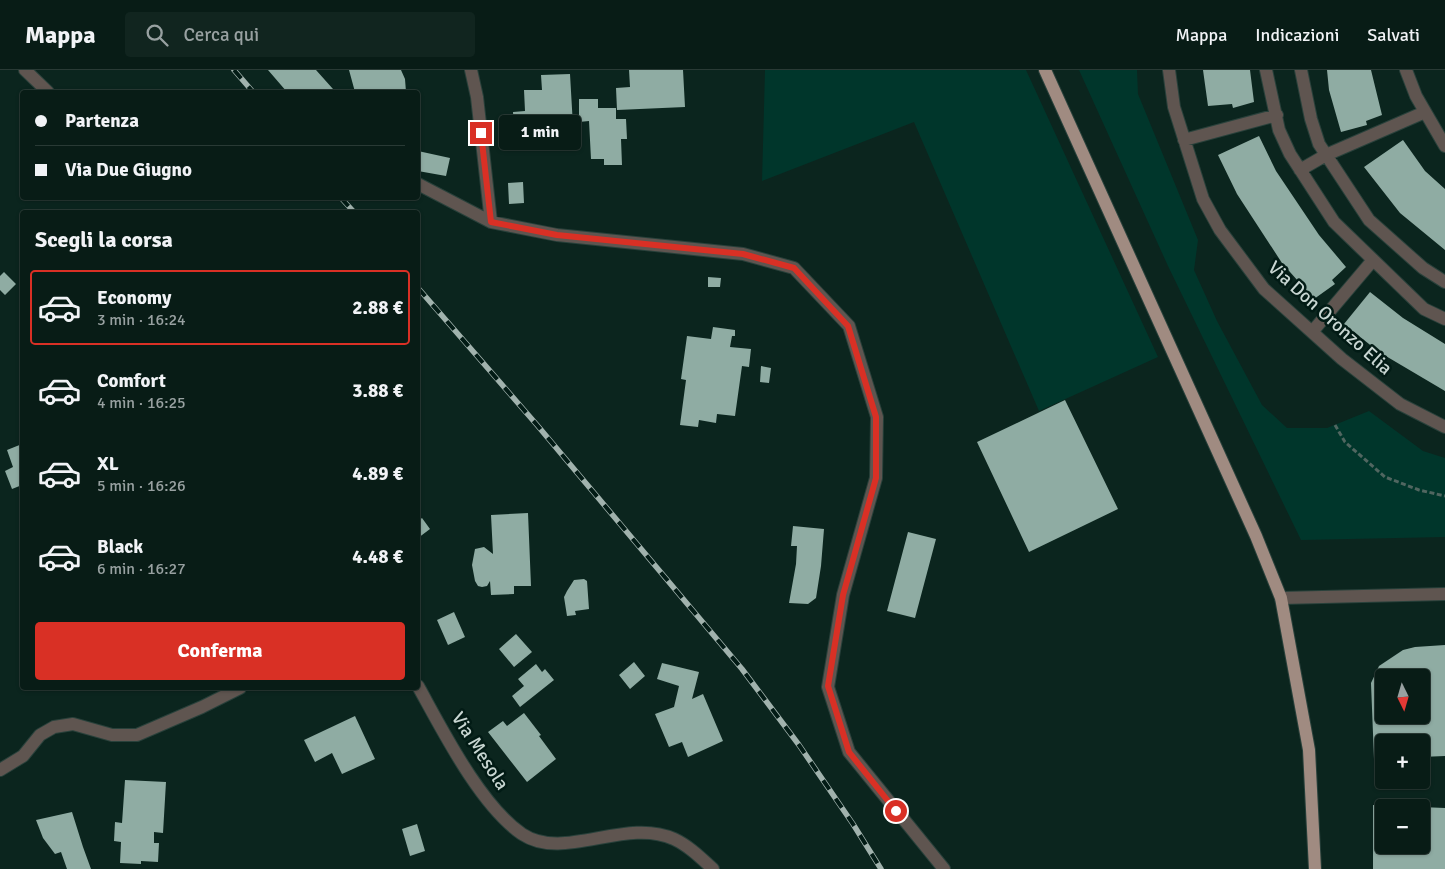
<!DOCTYPE html>
<html lang="it">
<meta charset="utf-8">
<style>
:root{--surface:#081c16;--page:#11251f;--text:#f1f3f6;--muted:#98a1a1;--line:#293a35;--accent:#d93025}
body{margin:0;font-family:Signika,sans-serif;background:var(--page);color:var(--text);height:100vh;display:flex;flex-direction:column;font-size:19px;white-space:nowrap}
*{box-sizing:border-box;margin:0}
p{font-size:16px;color:var(--muted)}
.icon{flex:none;width:28px;height:28px;fill:none;stroke:currentColor;stroke-width:2;stroke-linecap:round;stroke-linejoin:round}
.map{position:relative;flex:1;overflow:hidden}
.panel{position:absolute;left:20px;top:140px;width:400px;height:480px;display:flex;flex-direction:column;background:var(--surface);border-radius:5px;box-shadow:0 1px 4px #0004,0 0 0 1px var(--line)}
.panel>*{flex:none}
.guide{position:absolute;left:20px;top:20px;width:400px;height:110px;border-radius:5px;box-shadow:0 1px 4px #0004,0 0 0 1px var(--line);display:grid;align-content:center;height:110px;padding:0 15px;background:var(--surface)}
.needle{width:32px;rotate:175deg}
.tools{position:absolute;left:1375px;top:599px;display:grid;gap:10px}
.tools a{display:grid;place-items:center;width:55px;height:55px;border-radius:5px;background:var(--surface);box-shadow:0 1px 4px #0004,0 0 0 1px var(--line);font-size:25px}
.end{position:absolute;width:22px;height:22px;margin:-11px;border:6px solid #d93025;background:#fff;box-shadow:0 0 0 2px #fff}
.from{border-radius:50%}
.bubble{position:absolute;height:35px;border-radius:5px;background:var(--surface);box-shadow:0 1px 4px #0004,0 0 0 1px var(--line);font-size:16px;font-weight:700;line-height:35px;text-align:center}
.guide b{display:flex;align-items:center;gap:18px;height:48px;font-size:19px}
.guide b+b{border-top:1px solid var(--line)}
.guide i{width:12px;height:12px;background:var(--text)}
ul{padding:0;list-style:none}
li{display:flex;align-items:center;gap:15px;height:75px;margin:0 10px 8px;padding:0 5px;border:2px solid transparent;border-radius:5px}
li div{flex:1}
li b{display:block;font-size:19px}
li em{font-style:normal;font-weight:700}
li.on{border-color:var(--accent)}
li>.icon{width:45px;height:45px;stroke-width:1.5}
h2{padding:0 15px;font-size:22px;line-height:60px}
.action{display:flex;gap:10px;margin-top:auto;padding:10px 15px}
.action a{flex:1;height:58px;border-radius:5px;background:var(--accent);color:#fff;font-size:20px;font-weight:700;line-height:58px;text-align:center}
header{display:flex;align-items:center;gap:30px;box-sizing:border-box;height:70px;padding:0 25px;background:var(--surface);border-bottom:1px solid var(--line)}
header strong{font-size:24px}
nav{display:flex;gap:28px;margin-inline-start:auto;font-size:18px}
.search{width:350px;height:45px;background:var(--page);display:flex;align-items:center;gap:12px;box-sizing:border-box;padding:0 18px;border-radius:5px;color:var(--muted);font-size:19px}
.map>svg:first-child{display:block}
.green{fill:#00362b}
.building{fill:#8faca3;fill-rule:evenodd}
.lines{fill:none;stroke-linecap:round;stroke-linejoin:round}
.minor-casing{stroke:#29413b;stroke-width:14}
.major-casing{stroke:#29413b;stroke-width:14}
.path{stroke:#506660;stroke-width:3;stroke-dasharray:5 2.5;stroke-linecap:butt}
.minor{stroke:#5f5550;stroke-width:12}
.major{stroke:#a08b81;stroke-width:12}
.rail-casing{stroke:#a1b2ad;stroke-width:5.5}
.rail{stroke:#021b15;stroke-width:4;stroke-dasharray:11;stroke-linecap:butt}
.route{stroke:#d93025;stroke-width:6}
.labels{text-anchor:middle;dominant-baseline:central;stroke-width:5;stroke-linejoin:round;paint-order:stroke}
.street-label{font-size:19px;fill:#c8d6d2;stroke:#021b15}
</style>
<header>
<strong>Mappa</strong>
<div class="search"><svg class="icon" aria-label="search" viewBox="0 0 24 24"><circle cx="10" cy="10" r="6"/><path d="M15 15l6 6"/></svg>Cerca qui</div>
<nav><a>Mappa</a><a>Indicazioni</a><a>Salvati</a></nav>
</header>
<div class="map">
<svg width="1445" height="799" viewBox="0 0 1445 799">
<rect width="100%" height="100%" fill="#0b251e"/>
<!-- green -->
<path class="green" d="M765,0H1026L1158,287L1039,341L914,52L762,111Z
M1079,0H1137L1138,24L1198,170L1194,200L1217,251L1262,335L1287,358H1327L1369,341L1423,381L1445,388V467L1301,470L1168,196Z"/>
<!-- building -->
<path class="building" d="M268,0H316L333,19L329,22H287Z
M349,0H401L405,9L406,22H355Z
M629,0H683L685,37L617,40L616,18L630,17Z
M1203,0H1250L1254,32L1233,38L1232,34L1208,36Z
M1327,0H1371L1382,45L1366,51L1367,55L1341,62L1329,20Z
M570,4L573,56L514,59L513,42L525,41L524,20H542L541,5Z
M579,29H598V38H616V49H626L627,69H621L622,95H604V89H591L589,51L579,52Z
M1259,66L1276,101L1319,165L1346,197L1332,210L1335,214L1314,229L1282,193L1237,124L1218,85Z
M1403,70L1425,101L1445,119V180L1400,143L1364,97Z
M418,81L450,88L446,106L418,101Z
M523,112L524,133L509,134L508,113Z
M4,202L16,214L5,225L0,220V206Z
M708,207L721,208L720,217H708Z
M1370,222L1403,248L1445,274V321L1379,282L1344,254Z
M713,257L735,260V266H732L730,277L751,279L749,297L742,296L735,346L717,344L716,353L699,350L698,357L680,355L686,310L681,309L687,266L711,269Z
M761,296L771,298L769,313L760,312Z
M1065,330L1118,439L1029,482L977,372Z
M22,374V415L12,419L5,401L13,397L7,380Z
M528,443L531,516H514V524L491,525L490,511L487,516L482,517L478,516L475,511L472,495L475,479L484,477L493,484L491,445Z
M422,448L430,459L418,468V451Z
M793,456L824,459L821,496L816,528L808,534L789,533L796,494L797,476H791Z
M908,462L936,469L915,548L887,541Z
M584,509L587,511L589,539L575,541L576,545L567,546L564,527L567,521L574,510Z
M454,542L465,567L448,575L437,550Z
M516,564L532,582L514,597L499,579Z
M1445,575V686L1421,687V672H1384V689H1374L1371,613L1379,596L1403,580L1415,577ZM1384,608H1421V645H1384Z
M634,592L645,606L630,619L619,605Z
M662,593L699,602L692,629L703,624L723,671L688,687L682,672L669,677L655,644L674,637L679,616L657,609Z
M536,594L542,602L545,599L554,610L520,637L512,626L524,616L518,609Z
M524,643L541,665L539,666L556,689L527,712L488,662L503,651L507,656Z
M355,646L375,689L342,704L332,683L315,692L304,670Z
M125,710L166,712L163,763L154,762V773H159L158,792L141,791V794L120,793L121,772L114,771L115,752L122,753Z
M1373,735L1391,736V738H1384V775H1421V737L1445,738V799H1373Z
M72,742L83,777L91,799H67L61,782L55,784L43,768L36,750Z
M417,754L425,781L410,786L402,759Z"/>
<g class="lines">
<defs>
<path id="minor" d="M25,0L48,22
M471,0L477,27L491,152
M1169,0L1174,37L1203,129L1220,160L1264,219L1342,289L1400,334L1445,357
M1266,0L1279,60L1290,84L1334,152L1424,239L1445,249
M1301,0L1311,49L1319,74L1369,150L1423,198L1445,212
M1406,0L1416,26L1445,76
M1184,70L1277,45
M1300,100L1326,85L1425,42
M418,114L491,152L557,165L743,184L794,198L849,256L877,347L876,408L843,525L828,617L849,682L944,799
M1312,262L1373,190
M1281,528L1445,524
M418,616C443,661 480,735 522,764C564,792 625,747 674,769C689,776 701,788 713,799
M0,700L23,686L40,665L54,657L73,654L112,665H137L202,637L240,618"/>
<path id="major" d="M1045,0L1256,466L1281,528L1309,680L1315,799"/>
</defs>
<!-- minor casing -->
<use href="#minor" class="minor-casing"/>
<!-- major casing -->
<use href="#major" class="major-casing"/>
<!-- path -->
<path class="path" d="M1335,355L1345,372L1385,407L1419,420L1445,426"/>
<!-- minor -->
<use href="#minor" class="minor"/>
<!-- major -->
<use href="#major" class="major"/>
<defs>
<path id="rail" d="M234,0L253,22
M341,128L354,142
M418,218L537,355L742,599L799,675L853,754L881,799"/>
</defs>
<!-- rail casing -->
<use href="#rail" class="rail-casing"/>
<!-- rail -->
<use href="#rail" class="rail"/>
</g>
<g class="lines">
<!-- route -->
<path class="route" d="M481,63L491,152L557,165L743,184L794,198L848,256L876,347V408L843,525L828,616L849,682L896,741"/>
</g>
<g class="labels">
<!-- street labels -->
<g class="street-label">
<text transform="translate(1330 248) rotate(42)">Via Don Oronzo Elia</text>
<text transform="translate(480 681) rotate(57)">Via Mesola</text>
</g>
</g>
</svg>
<div class="tools">
<a><svg class="needle" viewBox="-14 -14 28 28"><path d="M0-13l5 13h-10z" fill="#e53935"/><path d="M0 13l5-13h-10z" fill="#98a1a1"/></svg></a>
<a>+</a>
<a>−</a>
</div>
<i class="end from" style="left:896px;top:741px"></i>
<i class="end" style="left:481px;top:63px"></i>
<div class="bubble" style="left:499px;top:45px;width:82px">1 min</div>
<div class="guide">
<b><i class="from"></i>Partenza</b>
<b><i></i>Via Due Giugno</b>
</div>
<section class="panel">
<h2>Scegli la corsa</h2>
<ul>
<li class="on"><svg class="icon" aria-label="car" viewBox="0 0 24 24"><path d="M5 17H2v-5l4-1 3-4h7l3 4 3 1v5h-3M9 17h6M6 11h13"/><circle cx="7" cy="17" r="2"/><circle cx="17" cy="17" r="2"/></svg><div><b>Economy</b><p>3 min · 16:24</p></div><em>2.88 €</em></li>
<li><svg class="icon" aria-label="car" viewBox="0 0 24 24"><path d="M5 17H2v-5l4-1 3-4h7l3 4 3 1v5h-3M9 17h6M6 11h13"/><circle cx="7" cy="17" r="2"/><circle cx="17" cy="17" r="2"/></svg><div><b>Comfort</b><p>4 min · 16:25</p></div><em>3.88 €</em></li>
<li><svg class="icon" aria-label="car" viewBox="0 0 24 24"><path d="M5 17H2v-5l4-1 3-4h7l3 4 3 1v5h-3M9 17h6M6 11h13"/><circle cx="7" cy="17" r="2"/><circle cx="17" cy="17" r="2"/></svg><div><b>XL</b><p>5 min · 16:26</p></div><em>4.89 €</em></li>
<li><svg class="icon" aria-label="car" viewBox="0 0 24 24"><path d="M5 17H2v-5l4-1 3-4h7l3 4 3 1v5h-3M9 17h6M6 11h13"/><circle cx="7" cy="17" r="2"/><circle cx="17" cy="17" r="2"/></svg><div><b>Black</b><p>6 min · 16:27</p></div><em>4.48 €</em></li>
</ul>
<div class="action"><a>Conferma</a></div>
</section>
</div>
